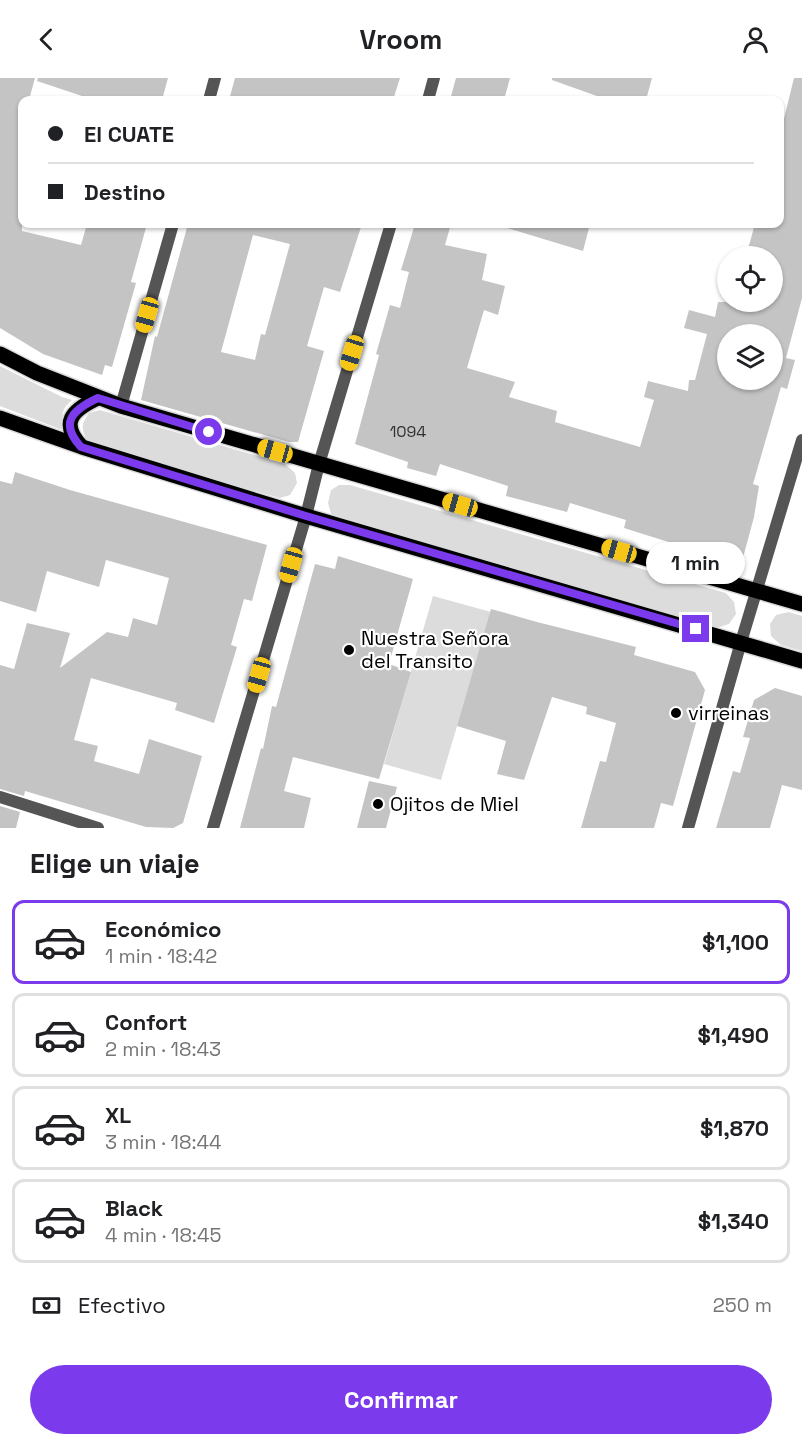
<!DOCTYPE html>
<html lang="es">
<meta charset="utf-8">
<style>
:root{--surface:#fff;--page:#f2f2f2;--text:#202124;--muted:#757577;--line:#e0e0e0;--accent:#7c3aed}
body{margin:0;font-family:"Space Grotesk",sans-serif;background:var(--page);color:var(--text);height:100vh;display:flex;flex-direction:column;font-size:22px;white-space:nowrap}
*{box-sizing:border-box;margin:0}
p{font-size:20px;color:var(--muted)}
.icon{flex:none;width:33px;height:33px;fill:none;stroke:currentColor;stroke-width:2;stroke-linecap:round;stroke-linejoin:round}
.map{position:relative;height:750px;overflow:hidden}
.drawer{display:flex;flex-direction:column;background:var(--surface);flex:1}
.drawer>*{flex:none}
.top-card{position:absolute;left:18px;top:18px;width:766px;height:132px;border-radius:12px;box-shadow:0 2px 4px #0004;display:grid;align-content:center;height:132px;padding:0 30px;background:var(--surface)}
.buttons{position:absolute;left:717px;top:168px;display:grid;gap:12px}
.buttons a{display:grid;place-items:center;width:66px;height:66px;border-radius:50%;background:var(--surface);box-shadow:0 2px 4px #0004;font-size:30px}
.end{position:absolute;width:27px;height:27px;margin:-14px;border:8px solid #7c3aed;background:#fff;box-shadow:0 0 0 3px #fff}
.from{border-radius:50%}
.bubble{position:absolute;height:42px;border-radius:21px;background:var(--surface);box-shadow:0 2px 4px #0004;font-size:20px;font-weight:800;line-height:42px;text-align:center}
.car{position:absolute;width:18px;height:36px;margin:-18px -9px;border-radius:8px;box-shadow:0 0 4px 2px #0007;background:linear-gradient(#f5c518 24%,#345 0 40%,#f5c518 0 76%,#345 0 86%,#f5c518 0)}
.top-card b{display:flex;align-items:center;gap:21px;height:57px;font-size:22px}
.top-card b+b{border-top:2px solid var(--line)}
.top-card i{width:15px;height:15px;background:var(--text)}
ul{padding:0;list-style:none}
li{display:flex;align-items:center;gap:18px;height:84px;margin:0 12px 9px;padding:0 18px;border:3px solid var(--line);border-radius:12px}
li div{flex:1}
li b{display:block;font-size:22px}
li em{font-style:normal;font-weight:800}
li.current{border-color:var(--accent)}
li>.icon{width:54px;height:54px;stroke-width:1.5}
h2{padding:0 30px;font-size:27px;line-height:72px}
.pay{display:flex;align-items:center;gap:15px;height:66px;padding:0 30px;font-size:22px}
.pay p{margin-inline-start:auto}
.cta{display:flex;gap:12px;margin-top:auto;padding:12px 30px}
.cta a{flex:1;height:69px;border-radius:36px;background:var(--accent);color:#fff;font-size:24px;font-weight:800;line-height:69px;text-align:center}
header{display:flex;justify-content:space-between;align-items:center;height:78px;padding:0 30px;background:var(--surface);font-size:27px;font-weight:800}
.map>svg:first-child{display:block}
.green{fill:#dcdcdc}
.building{fill:#c4c4c4;fill-rule:evenodd}
.lines{fill:none;stroke-linecap:round;stroke-linejoin:round}
.primary-casing{stroke:#dbdbdb;stroke-width:18}
.minor{stroke:#555;stroke-width:12}
.primary{stroke:#000;stroke-width:15}
.route{stroke:#7c3aed;stroke-width:8}
.poi-dot{fill:#000;stroke:#fff;stroke-width:2}
.labels{text-anchor:middle;dominant-baseline:central;stroke-width:4.5;stroke-linejoin:round;paint-order:stroke}
.number-label{font-size:16px;fill:#313131}
.poi-label{font-size:20px;fill:#000;stroke:#fff;text-anchor:start}
</style>
<header><svg class="icon" aria-label="back" viewBox="0 0 24 24"><path d="M15 5l-7 7 7 7"/></svg>Vroom<svg class="icon" aria-label="person" viewBox="0 0 24 24"><circle cx="12" cy="8" r="4"/><path d="M4 21q1-7 8-7t8 7"/></svg></header>
<div class="map">
<svg width="802" height="750" viewBox="0 0 802 750">
<rect width="100%" height="100%" fill="#fff"/>
<!-- green -->
<path class="green" d="M0,288L62,319L72,322C60,332 62,338 65,353L0,328Z
M100,332L285,386L295,395L297,405L290,417L280,420L156,386L87,363C81,350 81,347 89,335Z
M339,407H350L726,515L734,524L736,536L729,546L717,550L342,442L331,436L328,425L331,412Z
M433,518L491,534L441,702L384,686Z
M789,534L802,538V573L781,567L771,558L770,546L776,537Z"/>
<!-- building -->
<path class="building" d="M0,0H35L29,22H22V153L81,167L87,146H147L131,204L136,205L112,289L105,287L102,297L43,276L0,250Z
M38,0H168L162,22H94L37,3Z
M235,0H400L393,22H229Z
M456,0H510L504,22H450Z
M552,0H652L646,22H608L552,2Z
M794,0H802V220L786,280L795,282L787,311L781,309L753,406L759,408L754,439L741,487L624,450L626,442L570,425L567,434L506,418L508,408L440,386L436,398L407,390L408,384L355,366L379,277L376,276L390,227L400,230L409,194L401,192L415,146H451L445,167L487,176L482,202L505,208L498,237L484,232L467,290L515,304L509,319L557,333L555,344L640,369L654,322L644,319L648,303L688,313L689,302H695L707,256L684,250L689,232L715,239L718,224H772V178H746L755,146H780V57ZM728,256H772V302H728Z
M188,146H362L340,214L324,209L307,268L324,273L298,364H289L141,322L155,258L157,259ZM253,157L290,166L265,257L261,256L255,282L221,274Z
M507,146H590L583,173L507,150Z
M15,394L70,412L267,467L252,523L244,521L231,567L237,569L214,645L175,632L177,625L91,600L74,662L98,668L94,683L139,696L149,661L202,678L183,745L173,750L146,749L25,713L24,718L0,711V587L14,591L27,545L70,555L60,590L107,554L128,559L133,540L157,547L169,500L106,482L99,509L47,493L36,534L0,523V403L12,406Z
M338,478L413,501L389,586L411,594L379,701L293,679L284,713L311,720L304,750H240L261,670L263,671L272,628L276,629L315,486L335,491Z
M491,531L537,544L636,569L634,577L695,594L705,612L673,728L661,725L654,750H581L600,683L606,684L616,645L586,636L587,629L552,619L524,702L497,696L506,663L457,648Z
M775,610L802,618V712L782,707L770,750H716L733,693L740,695L750,660L743,659L754,622Z
M369,703L397,709L386,750H357Z
M0,728L20,734L16,750H0Z"/>
<g class="lines">
<defs>
<path id="primary" d="M0,276L37,295L121,328L802,526
M0,340L82,369L306,438L802,583
M82,369C59,345 72,332 98,320"/>
</defs>
<!-- primary casing -->
<use href="#primary" class="primary-casing"/>
<!-- minor -->
<path class="minor" d="M209,22L215,0
M428,22L434,0
M121,328L173,146
M0,719L98,750
M213,750L306,438L319,386L391,146
M688,750L741,564L802,362"/>
<!-- primary -->
<use href="#primary" class="primary"/>
</g>
<g class="lines">
<!-- route -->
<path class="route" d="M209,354L98,320C72,332 59,345 81,369L306,438L696,551"/>
</g>
<!-- markers -->
<g class="poi-dot">
<circle cx="349" cy="572" r="6"/>
<circle cx="676" cy="635" r="6"/>
<circle cx="378" cy="726" r="6"/>
</g>
<g class="labels">
<!-- number labels -->
<g class="number-label">
<text x="408" y="353">1094</text>
</g>
<!-- poi labels -->
<g class="poi-label">
<text x="361" y="560">Nuestra Señora<tspan x="361" dy="23">del Transito</tspan></text>
<text x="688" y="635">virreinas</text>
<text x="390" y="726">Ojitos de Miel</text>
</g>
</g>
</svg>
<div class="buttons">
<a><svg class="icon" aria-label="locate" viewBox="0 0 24 24"><circle cx="12" cy="12" r="6"/><path d="M12 2v4M12 18v4M2 12h4M18 12h4"/></svg></a>
<a><svg class="icon" aria-label="layers" viewBox="0 0 24 24"><path d="M12 4l9 5-9 5-9-5zM3 14l9 5 9-5"/></svg></a>
</div>
<i class="end from" style="left:209px;top:354px"></i>
<i class="end" style="left:696px;top:551px"></i>
<div class="bubble" style="left:646px;top:464px;width:99px">1 min</div>
<i class="car" style="left:147px;top:237px;rotate:196deg"></i>
<i class="car" style="left:352px;top:275px;rotate:197deg"></i>
<i class="car" style="left:275px;top:373px;rotate:286deg"></i>
<i class="car" style="left:460px;top:427px;rotate:286deg"></i>
<i class="car" style="left:619px;top:473px;rotate:286deg"></i>
<i class="car" style="left:291px;top:487px;rotate:196deg"></i>
<i class="car" style="left:259px;top:597px;rotate:196deg"></i>
<div class="top-card">
<b><i class="from"></i>El CUATE</b>
<b><i></i>Destino</b>
</div>
</div>
<section class="drawer">
<h2>Elige un viaje</h2>
<ul>
<li class="current"><svg class="icon" aria-label="car" viewBox="0 0 24 24"><path d="M5 17H2v-5l4-1 3-4h7l3 4 3 1v5h-3M9 17h6M6 11h13"/><circle cx="7" cy="17" r="2"/><circle cx="17" cy="17" r="2"/></svg><div><b>Económico</b><p>1 min · 18:42</p></div><em>$1,100</em></li>
<li><svg class="icon" aria-label="car" viewBox="0 0 24 24"><path d="M5 17H2v-5l4-1 3-4h7l3 4 3 1v5h-3M9 17h6M6 11h13"/><circle cx="7" cy="17" r="2"/><circle cx="17" cy="17" r="2"/></svg><div><b>Confort</b><p>2 min · 18:43</p></div><em>$1,490</em></li>
<li><svg class="icon" aria-label="car" viewBox="0 0 24 24"><path d="M5 17H2v-5l4-1 3-4h7l3 4 3 1v5h-3M9 17h6M6 11h13"/><circle cx="7" cy="17" r="2"/><circle cx="17" cy="17" r="2"/></svg><div><b>XL</b><p>3 min · 18:44</p></div><em>$1,870</em></li>
<li><svg class="icon" aria-label="car" viewBox="0 0 24 24"><path d="M5 17H2v-5l4-1 3-4h7l3 4 3 1v5h-3M9 17h6M6 11h13"/><circle cx="7" cy="17" r="2"/><circle cx="17" cy="17" r="2"/></svg><div><b>Black</b><p>4 min · 18:45</p></div><em>$1,340</em></li>
</ul>
<div class="pay"><svg class="icon" aria-label="cash" viewBox="0 0 24 24"><path d="M3 7h18v10H3z"/><circle cx="12" cy="12" r="2"/></svg>Efectivo<p>250 m</p></div>
<div class="cta"><a>Confirmar</a></div>
</section>
